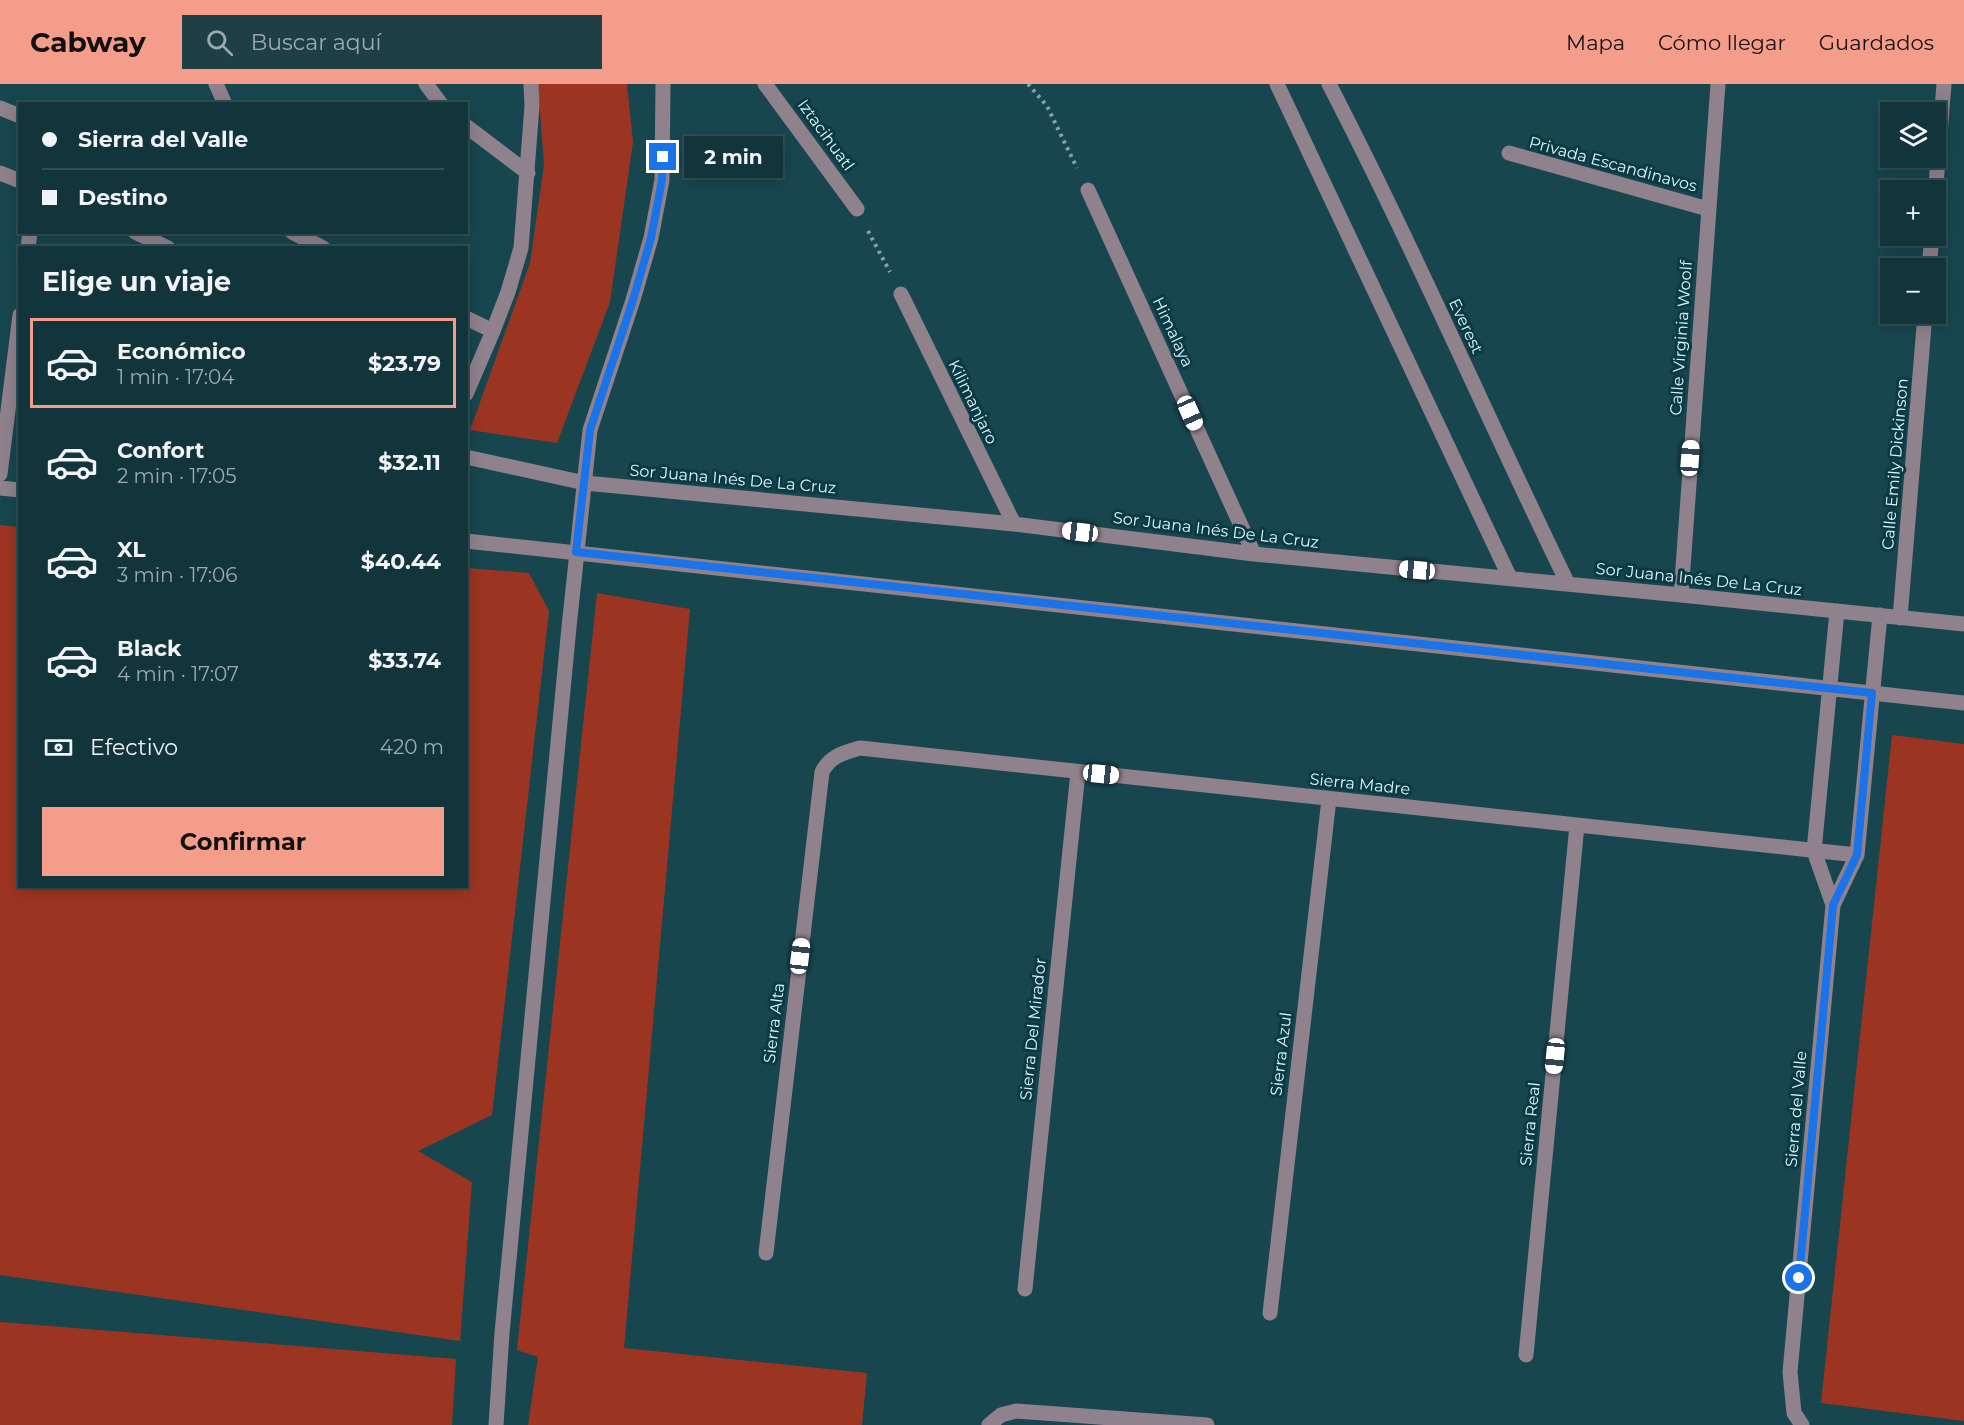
<!DOCTYPE html>
<html lang="es">
<meta charset="utf-8">
<style>
:root{--surface:#12343b;--page:#1f3f46;--text:#f1f3f6;--muted:#9caaaf;--line:#314f55;--accent:#f49d8b}
body{margin:0;font-family:Montserrat,sans-serif;background:var(--page);color:var(--text);height:100vh;display:flex;flex-direction:column;font-size:22px;white-space:nowrap}
*{box-sizing:border-box;margin:0}
p{font-size:20px;color:var(--muted)}
.icon{flex:none;width:33px;height:33px;fill:none;stroke:currentColor;stroke-width:2;stroke-linecap:round;stroke-linejoin:round}
.map{position:relative;flex:1;overflow:hidden}
.details{position:absolute;left:18px;top:162px;width:450px;height:642px;display:flex;flex-direction:column;background:var(--surface);border-radius:0px;box-shadow:0 3px 15px #0003,0 0 0 2px var(--line)}
.details>*{flex:none}
.hud{position:absolute;left:18px;top:18px;width:450px;height:132px;border-radius:0px;box-shadow:0 3px 15px #0003,0 0 0 2px var(--line);display:grid;align-content:center;height:132px;padding:0 24px;background:var(--surface)}
.controls{position:absolute;left:1880px;top:18px;display:grid;gap:12px}
.controls a{display:grid;place-items:center;width:66px;height:66px;border-radius:0px;background:var(--surface);box-shadow:0 3px 15px #0003,0 0 0 2px var(--line);font-size:30px}
.end{position:absolute;width:27px;height:27px;margin:-14px;border:8px solid #1a73e8;background:#fff;box-shadow:0 0 0 3px #fff}
.from{border-radius:50%}
.bubble{position:absolute;height:42px;border-radius:0px;background:var(--surface);box-shadow:0 3px 15px #0003,0 0 0 2px var(--line);font-size:20px;font-weight:700;line-height:42px;text-align:center}
.car{position:absolute;width:18px;height:36px;margin:-18px -9px;border-radius:8px;box-shadow:0 0 4px 2px #0007;background:linear-gradient(#fff 24%,#345 0 40%,#fff 0 76%,#345 0 86%,#fff 0)}
.hud b{display:flex;align-items:center;gap:21px;height:57px;font-size:22px}
.hud b+b{border-top:2px solid var(--line)}
.hud i{width:15px;height:15px;background:var(--text)}
ul{padding:0;list-style:none}
li{display:flex;align-items:center;gap:18px;height:90px;margin:0 12px 9px;padding:0 12px;border:3px solid transparent;border-radius:0px}
li div{flex:1}
li b{display:block;font-size:22px}
li em{font-style:normal;font-weight:700}
li.selected{border-color:var(--accent)}
li>.icon{width:54px;height:54px;stroke-width:1.5}
h2{padding:0 24px;font-size:27px;line-height:72px}
.pay{display:flex;align-items:center;gap:15px;height:66px;padding:0 24px;font-size:22px}
.pay p{margin-inline-start:auto}
.cta{display:flex;gap:12px;margin-top:auto;padding:12px 24px}
.cta a{flex:1;height:69px;border-radius:0px;background:var(--accent);color:#111;font-size:24px;font-weight:700;line-height:69px;text-align:center}
header{display:flex;align-items:center;gap:36px;box-sizing:border-box;height:84px;padding:0 30px;background:var(--accent);color:#111}
header strong{font-size:28px}
nav{display:flex;gap:33px;margin-inline-start:auto;font-size:21px}
.search{width:420px;height:54px;background:var(--page);display:flex;align-items:center;gap:15px;box-sizing:border-box;padding:0 21px;border-radius:0px;color:var(--muted);font-size:22px}
.map>svg:first-child{display:block}
.green{fill:#9b3521}
.lines{fill:none;stroke-linecap:round;stroke-linejoin:round}
.path{stroke:#81a3a9;stroke-width:4;stroke-dasharray:3 4.5;stroke-linecap:butt}
.minor{stroke:#90828d;stroke-width:15}
.route{stroke:#1a73e8;stroke-width:8}
.labels{text-anchor:middle;dominant-baseline:central;stroke-width:6;stroke-linejoin:round;paint-order:stroke}
.street-label{font-size:16px;fill:#def5fa;stroke:#0a3b44}
</style>
<header>
<strong>Cabway</strong>
<div class="search"><svg class="icon" aria-label="search" viewBox="0 0 24 24"><circle cx="10" cy="10" r="6"/><path d="M15 15l6 6"/></svg>Buscar aquí</div>
<nav><a>Mapa</a><a>Cómo llegar</a><a>Guardados</a></nav>
</header>
<div class="map">
<svg width="1964" height="1341" viewBox="0 0 1964 1341">
<rect width="100%" height="100%" fill="#18464f"/>
<!-- green -->
<path class="green" d="M538,0H627L633,58L610,218L557,359L470,346L530,179L544,81Z
M0,441L19,443L20,802H466L467,484L529,489L549,527L492,1031L418,1067L472,1098L460,1257L0,1191Z
M597,509L690,525L624,1264L867,1289L862,1341H528L538,1273L517,1266Z
M1892,651L1964,660V1337L1821,1319Z
M0,1238L456,1275L452,1341H0Z"/>
<g class="lines">
<!-- path -->
<path class="path" d="M1028,0L1047,22L1077,84
M868,147L890,188"/>
<!-- minor -->
<path class="minor" d="M216,0L225,20
M426,0L441,20
M765,0L857,125
M1277,0L1510,494
M1329,0C1414,164 1487,334 1568,500
M0,24L20,32
M466,42L528,89
M1509,69L1708,125
M0,89L20,97
M1088,106L1254,470
M1935,113L1944,0
M135,148L168,164
M292,148L323,164
M28,164L30,148
M1929,184L1932,152
M901,210L1014,440
M466,234L493,247
M466,310L493,247L508,208L521,164L532,22L531,0
M466,373L585,399L1014,440L1254,470L1681,511L1964,540
M0,390L20,231
M0,404L20,406
M466,457L1964,619
M1681,511L1718,0
M1900,534L1925,230
M1833,821L1814,767L1837,527
M766,1169L822,688C830,672 843,669 860,664L1857,771
M1025,1205L1078,688
M1270,1229L1329,715
M1526,1271L1577,741
M496,1341L502,1249L569,543L590,346L633,216L651,154L662,96L663,0
M989,1341L1001,1331L1016,1327L1207,1341
M1802,1341L1794,1329L1790,1288L1833,821L1857,771L1880,531"/>
</g>
<g class="lines">
<!-- route -->
<path class="route" d="M663,73L662,96L651,154L633,216L590,346L576,468L1872,609L1857,771L1833,821L1799,1194"/>
</g>
<g class="labels">
<!-- street labels -->
<g class="street-label">
<text transform="translate(826 51) rotate(54)">Iztacihuatl</text>
<text transform="translate(1613 80) rotate(15)">Privada Escandinavos</text>
<text transform="translate(1466 242) rotate(65)">Everest</text>
<text transform="translate(1173 248) rotate(65)">Himalaya</text>
<text transform="translate(1681 254) rotate(-86)">Calle Virginia Woolf</text>
<text transform="translate(973 318) rotate(64)">Kilimanjaro</text>
<text transform="translate(1895 380) rotate(-85)">Calle Emily Dickinson</text>
<text transform="translate(733 395) rotate(5)">Sor Juana Inés De La Cruz</text>
<text transform="translate(1216 446) rotate(7)">Sor Juana Inés De La Cruz</text>
<text transform="translate(1699 495) rotate(6)">Sor Juana Inés De La Cruz</text>
<text transform="translate(1360 700) rotate(6)">Sierra Madre</text>
<text transform="translate(774 939) rotate(-83)">Sierra Alta</text>
<text transform="translate(1033 945) rotate(-84)">Sierra Del Mirador</text>
<text transform="translate(1281 970) rotate(-83)">Sierra Azul</text>
<text transform="translate(1796 1025) rotate(-85)">Sierra del Valle</text>
<text transform="translate(1530 1040) rotate(-84)">Sierra Real</text>
</g>
</g>
</svg>
<div class="controls">
<a><svg class="icon" aria-label="layers" viewBox="0 0 24 24"><path d="M12 4l9 5-9 5-9-5zM3 14l9 5 9-5"/></svg></a>
<a>+</a>
<a>−</a>
</div>
<i class="end from" style="left:1799px;top:1194px"></i>
<i class="end" style="left:663px;top:73px"></i>
<div class="bubble" style="left:684px;top:52px;width:99px">2 min</div>
<i class="car" style="left:1190px;top:329px;rotate:156deg"></i>
<i class="car" style="left:1690px;top:374px;rotate:4deg"></i>
<i class="car" style="left:1080px;top:448px;rotate:277deg"></i>
<i class="car" style="left:1417px;top:486px;rotate:275deg"></i>
<i class="car" style="left:1101px;top:690px;rotate:96deg"></i>
<i class="car" style="left:800px;top:872px;rotate:7deg"></i>
<i class="car" style="left:1555px;top:972px;rotate:186deg"></i>
<div class="hud">
<b><i class="from"></i>Sierra del Valle</b>
<b><i></i>Destino</b>
</div>
<section class="details">
<h2>Elige un viaje</h2>
<ul>
<li class="selected"><svg class="icon" aria-label="car" viewBox="0 0 24 24"><path d="M5 17H2v-5l4-1 3-4h7l3 4 3 1v5h-3M9 17h6M6 11h13"/><circle cx="7" cy="17" r="2"/><circle cx="17" cy="17" r="2"/></svg><div><b>Económico</b><p>1 min · 17:04</p></div><em>$23.79</em></li>
<li><svg class="icon" aria-label="car" viewBox="0 0 24 24"><path d="M5 17H2v-5l4-1 3-4h7l3 4 3 1v5h-3M9 17h6M6 11h13"/><circle cx="7" cy="17" r="2"/><circle cx="17" cy="17" r="2"/></svg><div><b>Confort</b><p>2 min · 17:05</p></div><em>$32.11</em></li>
<li><svg class="icon" aria-label="car" viewBox="0 0 24 24"><path d="M5 17H2v-5l4-1 3-4h7l3 4 3 1v5h-3M9 17h6M6 11h13"/><circle cx="7" cy="17" r="2"/><circle cx="17" cy="17" r="2"/></svg><div><b>XL</b><p>3 min · 17:06</p></div><em>$40.44</em></li>
<li><svg class="icon" aria-label="car" viewBox="0 0 24 24"><path d="M5 17H2v-5l4-1 3-4h7l3 4 3 1v5h-3M9 17h6M6 11h13"/><circle cx="7" cy="17" r="2"/><circle cx="17" cy="17" r="2"/></svg><div><b>Black</b><p>4 min · 17:07</p></div><em>$33.74</em></li>
</ul>
<div class="pay"><svg class="icon" aria-label="cash" viewBox="0 0 24 24"><path d="M3 7h18v10H3z"/><circle cx="12" cy="12" r="2"/></svg>Efectivo<p>420 m</p></div>
<div class="cta"><a>Confirmar</a></div>
</section>
</div>
